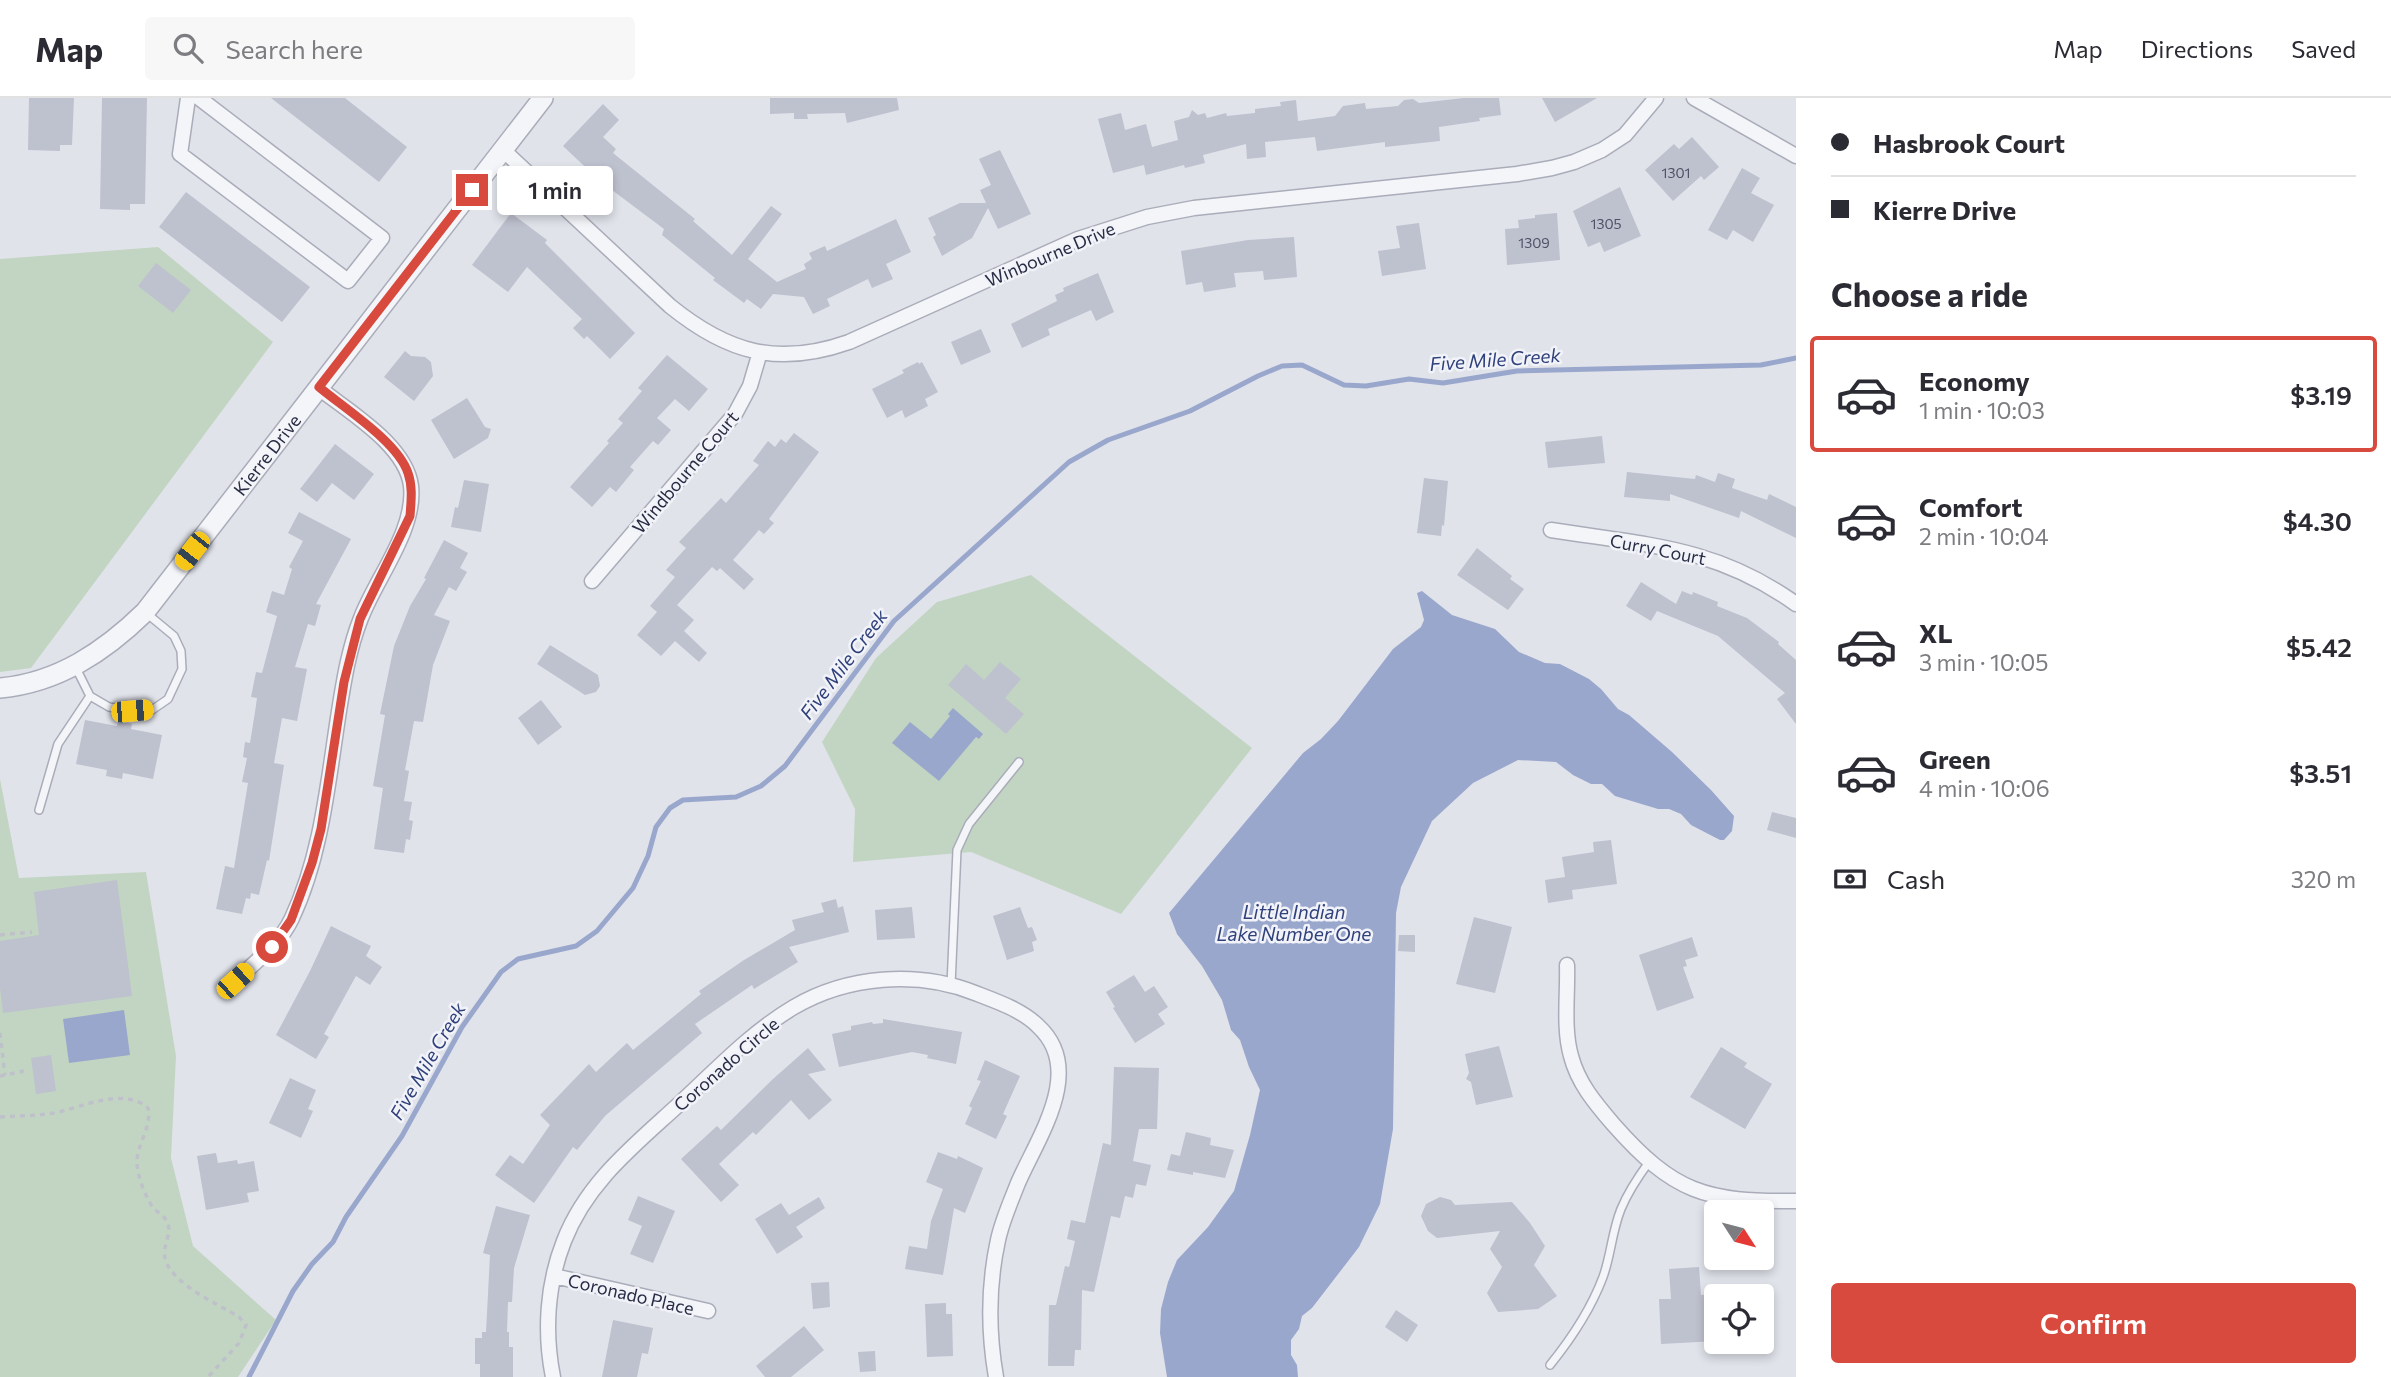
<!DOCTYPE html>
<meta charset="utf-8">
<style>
:root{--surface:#fff;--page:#f7f7f7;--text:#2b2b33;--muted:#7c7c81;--line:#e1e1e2;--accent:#d8493e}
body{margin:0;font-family:Commissioner,sans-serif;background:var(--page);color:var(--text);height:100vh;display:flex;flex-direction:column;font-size:26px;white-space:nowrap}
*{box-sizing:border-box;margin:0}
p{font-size:23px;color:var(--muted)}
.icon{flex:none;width:38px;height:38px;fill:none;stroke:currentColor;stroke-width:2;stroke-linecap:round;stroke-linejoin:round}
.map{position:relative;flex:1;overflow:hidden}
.details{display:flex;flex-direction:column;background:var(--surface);width:595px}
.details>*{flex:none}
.banner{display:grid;align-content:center;height:154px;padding:0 35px;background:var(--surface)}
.needle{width:46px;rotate:126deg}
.tools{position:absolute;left:1704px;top:1102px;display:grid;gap:14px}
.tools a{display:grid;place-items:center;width:70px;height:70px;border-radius:7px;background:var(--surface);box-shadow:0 4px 10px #0003;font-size:35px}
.end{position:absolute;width:32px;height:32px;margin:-16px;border:9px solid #d8493e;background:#fff;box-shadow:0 0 0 4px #fff}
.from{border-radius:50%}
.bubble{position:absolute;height:49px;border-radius:7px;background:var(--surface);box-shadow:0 4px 10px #0003;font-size:23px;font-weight:600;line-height:49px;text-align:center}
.car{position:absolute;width:21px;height:42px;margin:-21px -10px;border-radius:9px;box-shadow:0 0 5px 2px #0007;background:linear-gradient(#f5c518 24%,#345 0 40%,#f5c518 0 76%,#345 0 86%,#f5c518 0)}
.banner b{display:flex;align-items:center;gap:24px;height:66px;font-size:26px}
.banner b+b{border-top:2px solid var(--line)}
.banner i{width:18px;height:18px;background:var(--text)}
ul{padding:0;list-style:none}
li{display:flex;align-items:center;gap:21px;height:116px;margin:0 14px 10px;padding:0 21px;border:4px solid transparent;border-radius:7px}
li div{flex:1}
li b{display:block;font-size:26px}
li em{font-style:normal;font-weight:600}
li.selected{border-color:var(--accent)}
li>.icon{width:63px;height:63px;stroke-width:1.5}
h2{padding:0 35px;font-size:32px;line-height:84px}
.pay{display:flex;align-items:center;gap:18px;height:77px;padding:0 35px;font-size:26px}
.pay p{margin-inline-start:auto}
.button{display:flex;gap:14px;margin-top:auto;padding:14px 35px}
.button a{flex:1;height:80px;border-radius:7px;background:var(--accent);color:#fff;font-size:28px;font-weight:600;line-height:80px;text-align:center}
header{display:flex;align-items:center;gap:42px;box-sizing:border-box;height:98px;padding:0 35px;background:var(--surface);border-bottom:2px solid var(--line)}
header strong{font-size:33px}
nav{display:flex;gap:38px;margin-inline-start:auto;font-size:24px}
.search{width:490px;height:63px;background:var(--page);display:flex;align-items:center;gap:18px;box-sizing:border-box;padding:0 24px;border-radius:7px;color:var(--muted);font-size:26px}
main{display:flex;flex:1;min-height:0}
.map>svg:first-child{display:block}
.green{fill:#c2d5c2}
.water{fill:#9aa7cd}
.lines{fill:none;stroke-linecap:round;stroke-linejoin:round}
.stream{stroke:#9aa7cd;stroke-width:5}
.building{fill:#bec1ce}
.service-casing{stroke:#aaacb9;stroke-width:10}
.minor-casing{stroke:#aaacb9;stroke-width:17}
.tertiary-casing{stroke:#aaacb9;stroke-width:22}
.path{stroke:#bfc1ca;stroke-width:3.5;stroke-dasharray:5 5;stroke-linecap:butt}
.service{stroke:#f4f5f9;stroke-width:7}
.minor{stroke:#f4f5f9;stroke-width:14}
.tertiary{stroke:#f4f5f9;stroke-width:19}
.route{stroke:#d8493e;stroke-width:9}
.labels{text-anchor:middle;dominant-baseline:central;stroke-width:5;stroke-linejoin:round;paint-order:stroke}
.number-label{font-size:14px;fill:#4e5166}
.street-label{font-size:18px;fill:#282c44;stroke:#f1f3f8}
.water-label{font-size:19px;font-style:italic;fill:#2f407b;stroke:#f1f3f8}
</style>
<header>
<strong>Map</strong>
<div class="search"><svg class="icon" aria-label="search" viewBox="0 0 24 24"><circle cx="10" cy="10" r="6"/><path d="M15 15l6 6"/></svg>Search here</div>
<nav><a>Map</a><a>Directions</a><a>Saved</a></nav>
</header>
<main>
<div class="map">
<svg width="1796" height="1279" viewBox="0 0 1796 1279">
<rect width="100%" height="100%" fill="#e1e3eb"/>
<!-- green -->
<path class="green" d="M158,149L273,244L31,570L0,574V161Z
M1031,477L1252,650L1121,816L971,754L853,764L855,711L822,644L876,560L937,504Z
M0,681L19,780L146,774L176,958L171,1060L193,1148L276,1222L238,1279H0Z"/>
<!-- water -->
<path class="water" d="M1422,493L1452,517L1495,531L1519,554L1545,565L1560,566L1589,581L1601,591L1618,611L1629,617L1672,654L1711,692L1734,718L1732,733L1724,742H1720L1691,727L1681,716L1669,711H1658L1615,698L1602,686H1591L1573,677L1556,664L1518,662L1473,685L1432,723L1401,789L1396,815L1393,1031L1380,1106L1359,1149L1312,1210L1302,1218L1299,1231L1291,1242V1257L1297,1267L1298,1279H1167L1160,1235L1161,1211L1168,1184L1177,1162L1208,1129L1234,1093L1250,1037L1260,992L1249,969L1240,942L1231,932L1222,902L1202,868L1177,836L1169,815L1303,655L1321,641L1338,623L1393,551L1421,529L1424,522L1417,495Z
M953,610L983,636L979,641L976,639L939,683L892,645L910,624L931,641L950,618L948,616Z
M124,912L130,957L69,965L63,921Z"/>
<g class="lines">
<!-- stream -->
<path class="stream" d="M249,1279L293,1193L312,1166L333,1144L346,1119L402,1038L462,929L501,874L518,861L576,848L597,833L633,790L648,758L656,729L670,710L683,702L736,699L761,688L785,668L894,523L1069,364L1108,342L1190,313L1258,278L1282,268L1302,267L1344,287L1366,288L1409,281L1443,285L1517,273L1761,267L1796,260"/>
</g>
<!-- building -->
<path class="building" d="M29,0H74L72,47H60V53L28,52Z
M102,0H147L145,106H130V112L100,111Z
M271,0H345L407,49L379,84Z
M770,0H897L899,12L847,25L845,15L807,16L808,21H794V15L770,16Z
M1464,0H1499L1501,17L1479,20L1480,23L1439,29L1440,43L1385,49V44L1317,53L1315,39L1265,44L1266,59L1247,61L1246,46L1203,57L1205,65L1185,70L1184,67L1146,77L1144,67L1113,75L1098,21L1121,15L1125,32L1146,26L1152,49L1178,42L1174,23L1189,19L1192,12L1198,17L1205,15L1207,20L1226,15L1227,18L1255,15V11L1281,8L1280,4L1296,2L1298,23L1335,18L1343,8L1365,5L1366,11L1398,8L1404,2L1413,1L1419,5Z
M1542,0H1597L1555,24Z
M603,6L619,22L603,39L616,51L613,55L695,121L693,123L732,157L771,108L782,116L748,161L777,184L806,171L804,166L812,161L809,155L825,148L827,153L896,121L911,154L886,166L893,181L872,190L868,181L827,201L830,208L813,216L804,199L773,196L761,211L747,201L744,205L713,182L715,180L662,137L664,131L600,83L563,48Z
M1692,39L1719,69L1704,82L1701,78L1673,103L1645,72L1674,46L1679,51Z
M1000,52L1031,116L998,131L988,110L972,140L942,158L933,139L936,137L928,120L960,105H986L980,92L991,87L979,61Z
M1742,70L1760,80L1751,95L1774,107L1753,144L1733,132L1727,142L1708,132Z
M1620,89L1641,138L1604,154L1600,144L1588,149L1573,113Z
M186,94L310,189L282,224L159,129Z
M511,115L547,142L545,145L635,235L610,261L587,238L584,241L573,230L582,221L527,169L508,194L472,167Z
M1557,115L1560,162L1507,167L1505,131L1519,130L1518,122L1535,120V117Z
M1419,125L1426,171L1382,178L1378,153L1400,150L1396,128Z
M1294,139L1297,179L1264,182L1263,173L1234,175L1236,189L1204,194L1202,184L1186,187L1181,153L1248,142Z
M156,165L191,192L173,215L138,188Z
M1098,175L1114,214L1096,223L1091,212L1048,231L1050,237L1022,250L1011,226L1057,203L1055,197L1064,193L1063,190Z
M981,231L991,254L961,267L951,244Z
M405,253L411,258L425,259L431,264L433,278L414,303L384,279Z
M667,257L708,291L689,313L675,301L657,320L671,332L658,347L653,343L630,369L634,372L616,394L610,389L592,409L570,389L609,345L607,343L623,325L618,321L642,293L638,290Z
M918,264L919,266L922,264L938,294L925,301L928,308L905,320L902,312L887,320L872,291L904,275L902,272Z
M467,300L485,329L491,331L488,340L454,361L431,322Z
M794,335L819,354L769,421L774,425L764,436L759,432L733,462L754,481L744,492L720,470L717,473L712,469L677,507L694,522L684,533L707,555L699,564L675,543L661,558L637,537L657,514L650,508L675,479L666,472L686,450L679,444L721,400L726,405L759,367L753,363L768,343L775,349L781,341L786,345Z
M1602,338L1605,365L1548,370L1545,344Z
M335,346L374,376L354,402L332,385L317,404L300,391Z
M1627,374L1695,381L1696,377L1715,384L1718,375L1735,381L1732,390L1767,402L1769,396L1796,409V440L1741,413L1739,420L1670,396V403L1624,399Z
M1424,380L1448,383L1444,428L1442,427L1441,438L1417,435Z
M464,382L489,386L481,434L451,429L455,409L458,410Z
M299,414L351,441L316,506L321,507L315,528L308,526L295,569L307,571L297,623L282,620L274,665L284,667L269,763L267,762L259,797L251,795L250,801L246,800L242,816L216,811L225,768L234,770L248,685L242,684L247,660L243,659L245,644L250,645L255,614L257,600L251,599L256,574L262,575L277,518L266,514L272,493L284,497L292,471L289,469L303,443L288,435Z
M444,442L468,455L460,470L467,474L456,493L449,489L434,517L450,523L433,567L423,624L414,623L405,672L409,673L404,703L412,704L409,722L413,723L410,742L406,741L404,755L374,751L383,690L373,688L385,617L380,616L394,548L410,508L426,481L424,480Z
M1477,450L1512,478L1510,481L1524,491L1508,512L1457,477Z
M1641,484L1676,506L1682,493L1692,497L1693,494L1718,504L1717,508L1747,520L1779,544L1778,546L1796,562V626L1777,601L1785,595L1718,538L1657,513L1651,523L1626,508Z
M550,547L598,577L600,588L596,594L585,597L537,566Z
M1000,564L1021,581L1005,600L1024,616L1006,636L948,587L966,566L984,582Z
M541,602L562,629L538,647L518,620Z
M85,622L117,628L118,623L132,626L131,631L162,637L153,681L123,675L122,681L106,678L107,672L76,666Z
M1772,714L1796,720V740L1767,732Z
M1611,742L1617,786L1572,792L1573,801L1548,805L1545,782L1565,779L1562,759L1594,754L1593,744Z
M117,782L132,898L3,915L0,890V843L39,837L34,794Z
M836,801L838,810L843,808L849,834L789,849L798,864L754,891L752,887L695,926L702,935L605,1018L577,1052L573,1049L534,1105L495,1077L510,1057L523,1066L550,1027L540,1017L589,966L596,974L627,945L633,952L701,896L699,893L744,862L795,832L792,822L824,814L821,805Z
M912,809L915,840L877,842L875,812Z
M1020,809L1028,830L1032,829L1037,842L1032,844L1034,853L1007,862L993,818Z
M1474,819L1512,829L1495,895L1456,886Z
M331,828L371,848L366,858L382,869L370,887L356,878L324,936L329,939L316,961L276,937L310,873Z
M1399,837H1415V854L1398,853Z
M1692,839L1698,858L1685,862L1687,868L1683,869L1694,900L1657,913L1639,857Z
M1134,877L1145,894L1154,888L1168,909L1158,916L1165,926L1135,945L1113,910L1115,909L1106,894Z
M883,921L962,934L956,966L927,960L928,957L912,954L839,969L832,936L851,932V928L872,924L873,926L883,925Z
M1499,948L1513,999L1476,1007L1471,984L1466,981L1469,975L1465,956Z
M1721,949L1747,965L1744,969L1772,986L1745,1031L1690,999Z
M808,950L826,972L808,976L832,1002L809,1022L791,1002L756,1037L753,1034L719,1066L739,1087L721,1104L681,1061L717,1028L721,1032L773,981Z
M51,957L56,993L36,996L31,960Z
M985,962L1020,978L1003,1016L1007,1018L996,1041L965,1026L972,1010L969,1008L981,983L977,982Z
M1114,969L1159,970L1157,1031H1139L1133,1063L1151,1067L1146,1088L1136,1086L1133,1100L1125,1098L1120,1120L1111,1118L1094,1194L1082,1192L1081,1252H1075L1074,1268H1048L1049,1207H1056L1065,1168L1069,1169L1075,1143L1067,1141L1071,1122L1085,1125L1103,1045L1111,1047Z
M290,980L316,992L308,1011L313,1013L301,1040L269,1025Z
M1186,1034L1211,1040L1210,1047L1234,1052L1225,1080L1193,1074V1077L1167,1072L1171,1056L1180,1058Z
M938,1054L957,1061L958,1058L983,1070L965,1115L954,1110L943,1177L905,1171L909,1148L927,1151L931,1123L943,1091L926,1084Z
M216,1055L218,1065L237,1062L238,1066L254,1063L259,1093L247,1095L249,1104L206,1112L197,1058Z
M638,1098L675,1113L653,1165L630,1156L642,1128L628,1122Z
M819,1099L825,1110L796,1129L803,1139L777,1156L755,1121L781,1105L789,1117Z
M1440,1099L1451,1102L1455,1107L1512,1104L1530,1125L1545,1148L1534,1167L1557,1198L1538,1211L1498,1214L1487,1195L1502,1169L1490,1151L1500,1133L1437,1140L1428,1133L1421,1118L1426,1106Z
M496,1108L530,1117L514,1170L512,1204H508L507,1234H509V1249H513V1279H480V1266H475V1240H482V1234H486L490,1157L483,1155Z
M1699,1169L1701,1197L1717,1196V1243L1661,1246L1659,1201H1671L1669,1171Z
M829,1184L830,1209L813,1211L811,1185Z
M946,1205V1216H952L953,1258L927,1259L925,1206Z
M1396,1212L1418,1227L1407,1244L1385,1229Z
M613,1222L653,1230L648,1256L642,1255L637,1279H602Z
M804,1228L824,1252L791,1279H765L756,1268Z
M875,1253L876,1273L860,1274L858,1254Z"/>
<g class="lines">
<defs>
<path id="service" d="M75,568L90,598L109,609L132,613L152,612L168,601L182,571L181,553L174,538L145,514
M39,712L58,646L90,598
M951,887L957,752L969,726L1019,664
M1550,1267C1571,1241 1591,1211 1603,1179C1611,1157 1612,1133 1621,1111C1628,1094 1638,1079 1649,1064"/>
<path id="minor" d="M188,0L180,56L348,183L382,140L199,0
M1694,0L1796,58
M503,52L670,208C728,255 778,269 849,244L1078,141L1147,119L1194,110L1517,76L1552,70L1574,64L1602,52L1625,37L1656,0
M1551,432C1645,447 1715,448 1796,506
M592,483L735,316L750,288L760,254
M1567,867C1568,896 1563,930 1571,958C1578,985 1595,1005 1613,1026C1674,1095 1705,1104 1796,1103
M235,883C255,864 280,846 292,820C322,756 328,683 339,613C344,582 349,550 361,520C376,480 416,432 411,388C406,347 349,314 319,290
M554,1178L708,1213
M553,1279C544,1234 547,1186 564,1143C586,1086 632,1049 676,1009C713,975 750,935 794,909C847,878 917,872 975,895C996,903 1022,912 1038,928C1086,972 1038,1039 1018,1085C1011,1103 1002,1123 998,1142C988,1188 988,1233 996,1279"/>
<g id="tertiary">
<path id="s1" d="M0,590C58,585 105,553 145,514L543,0"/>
</g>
</defs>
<!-- service casing -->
<use href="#service" class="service-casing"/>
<!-- minor casing -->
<use href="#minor" class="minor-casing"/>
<!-- tertiary casing -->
<use href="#tertiary" class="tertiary-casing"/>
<!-- path -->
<path class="path" d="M0,837L32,834
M0,935L5,977
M0,978L24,973
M0,1019C18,1018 36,1018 54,1015C81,1010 123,988 148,1010C152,1028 138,1045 137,1062C136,1075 145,1098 152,1108C156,1114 164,1117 167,1124C173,1135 162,1148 165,1160C171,1186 218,1206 239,1219L246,1227L239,1245L208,1279"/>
<!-- service -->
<use href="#service" class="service"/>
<!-- minor -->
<use href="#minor" class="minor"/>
<!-- tertiary -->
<use href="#tertiary" class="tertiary"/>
</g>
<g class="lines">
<!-- route -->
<path class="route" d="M272,849L291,822L312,765L321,731L344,584L360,521L410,418C411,404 413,389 408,375C398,344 344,310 319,289L472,92"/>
</g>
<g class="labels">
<!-- number labels -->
<g class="number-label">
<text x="1676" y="74">1301</text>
<text x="1606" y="125">1305</text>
<text x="1534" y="144">1309</text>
</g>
<!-- street labels -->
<g class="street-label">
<text transform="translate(1050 156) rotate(-23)">Winbourne Drive</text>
<text stroke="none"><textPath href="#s1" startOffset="366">Kierre Drive</textPath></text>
<text transform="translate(685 374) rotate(-50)">Windbourne Court</text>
<text transform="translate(1658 451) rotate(11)">Curry Court</text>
<text transform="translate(726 966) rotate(-41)">Coronado Circle</text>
<text transform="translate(631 1196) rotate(13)">Coronado Place</text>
</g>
<!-- water labels -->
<g class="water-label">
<text transform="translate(1495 261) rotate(-4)">Five Mile Creek</text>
<text transform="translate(843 566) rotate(-53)">Five Mile Creek</text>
<text x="1294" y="813">Little Indian<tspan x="1294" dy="22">Lake Number One</tspan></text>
<text transform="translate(427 963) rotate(-60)">Five Mile Creek</text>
</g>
</g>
</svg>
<div class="tools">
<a><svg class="needle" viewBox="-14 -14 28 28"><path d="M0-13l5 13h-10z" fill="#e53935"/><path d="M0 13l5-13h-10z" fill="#7c7c81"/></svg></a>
<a><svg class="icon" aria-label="locate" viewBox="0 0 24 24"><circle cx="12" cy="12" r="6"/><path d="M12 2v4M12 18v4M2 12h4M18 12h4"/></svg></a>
</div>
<i class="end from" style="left:272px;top:849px"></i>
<i class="end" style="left:472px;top:92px"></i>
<div class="bubble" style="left:497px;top:68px;width:116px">1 min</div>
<i class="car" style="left:192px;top:453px;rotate:218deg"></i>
<i class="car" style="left:132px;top:613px;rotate:85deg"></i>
<i class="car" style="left:235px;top:883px;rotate:48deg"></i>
</div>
<section class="details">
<div class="banner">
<b><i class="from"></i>Hasbrook Court</b>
<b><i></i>Kierre Drive</b>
</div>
<h2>Choose a ride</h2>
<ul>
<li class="selected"><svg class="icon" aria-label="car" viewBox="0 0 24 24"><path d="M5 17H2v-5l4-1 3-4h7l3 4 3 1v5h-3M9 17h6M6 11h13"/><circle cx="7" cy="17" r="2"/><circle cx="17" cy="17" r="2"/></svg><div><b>Economy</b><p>1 min · 10:03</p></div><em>$3.19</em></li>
<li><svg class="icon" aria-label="car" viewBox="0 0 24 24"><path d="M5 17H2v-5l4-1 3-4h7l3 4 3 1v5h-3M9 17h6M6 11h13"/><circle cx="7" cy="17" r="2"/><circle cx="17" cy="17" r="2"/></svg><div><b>Comfort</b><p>2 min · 10:04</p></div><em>$4.30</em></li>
<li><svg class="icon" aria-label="car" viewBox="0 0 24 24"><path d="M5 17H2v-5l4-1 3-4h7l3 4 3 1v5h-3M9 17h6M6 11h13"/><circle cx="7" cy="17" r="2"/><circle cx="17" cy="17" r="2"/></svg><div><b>XL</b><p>3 min · 10:05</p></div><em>$5.42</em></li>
<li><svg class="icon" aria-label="car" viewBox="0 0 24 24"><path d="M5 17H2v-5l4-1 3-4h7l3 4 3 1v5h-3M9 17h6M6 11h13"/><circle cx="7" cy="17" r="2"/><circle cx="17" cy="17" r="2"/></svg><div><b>Green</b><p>4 min · 10:06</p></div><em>$3.51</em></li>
</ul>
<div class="pay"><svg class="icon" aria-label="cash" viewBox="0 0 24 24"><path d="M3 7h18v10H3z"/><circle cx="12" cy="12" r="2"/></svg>Cash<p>320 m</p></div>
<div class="button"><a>Confirm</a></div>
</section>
</main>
